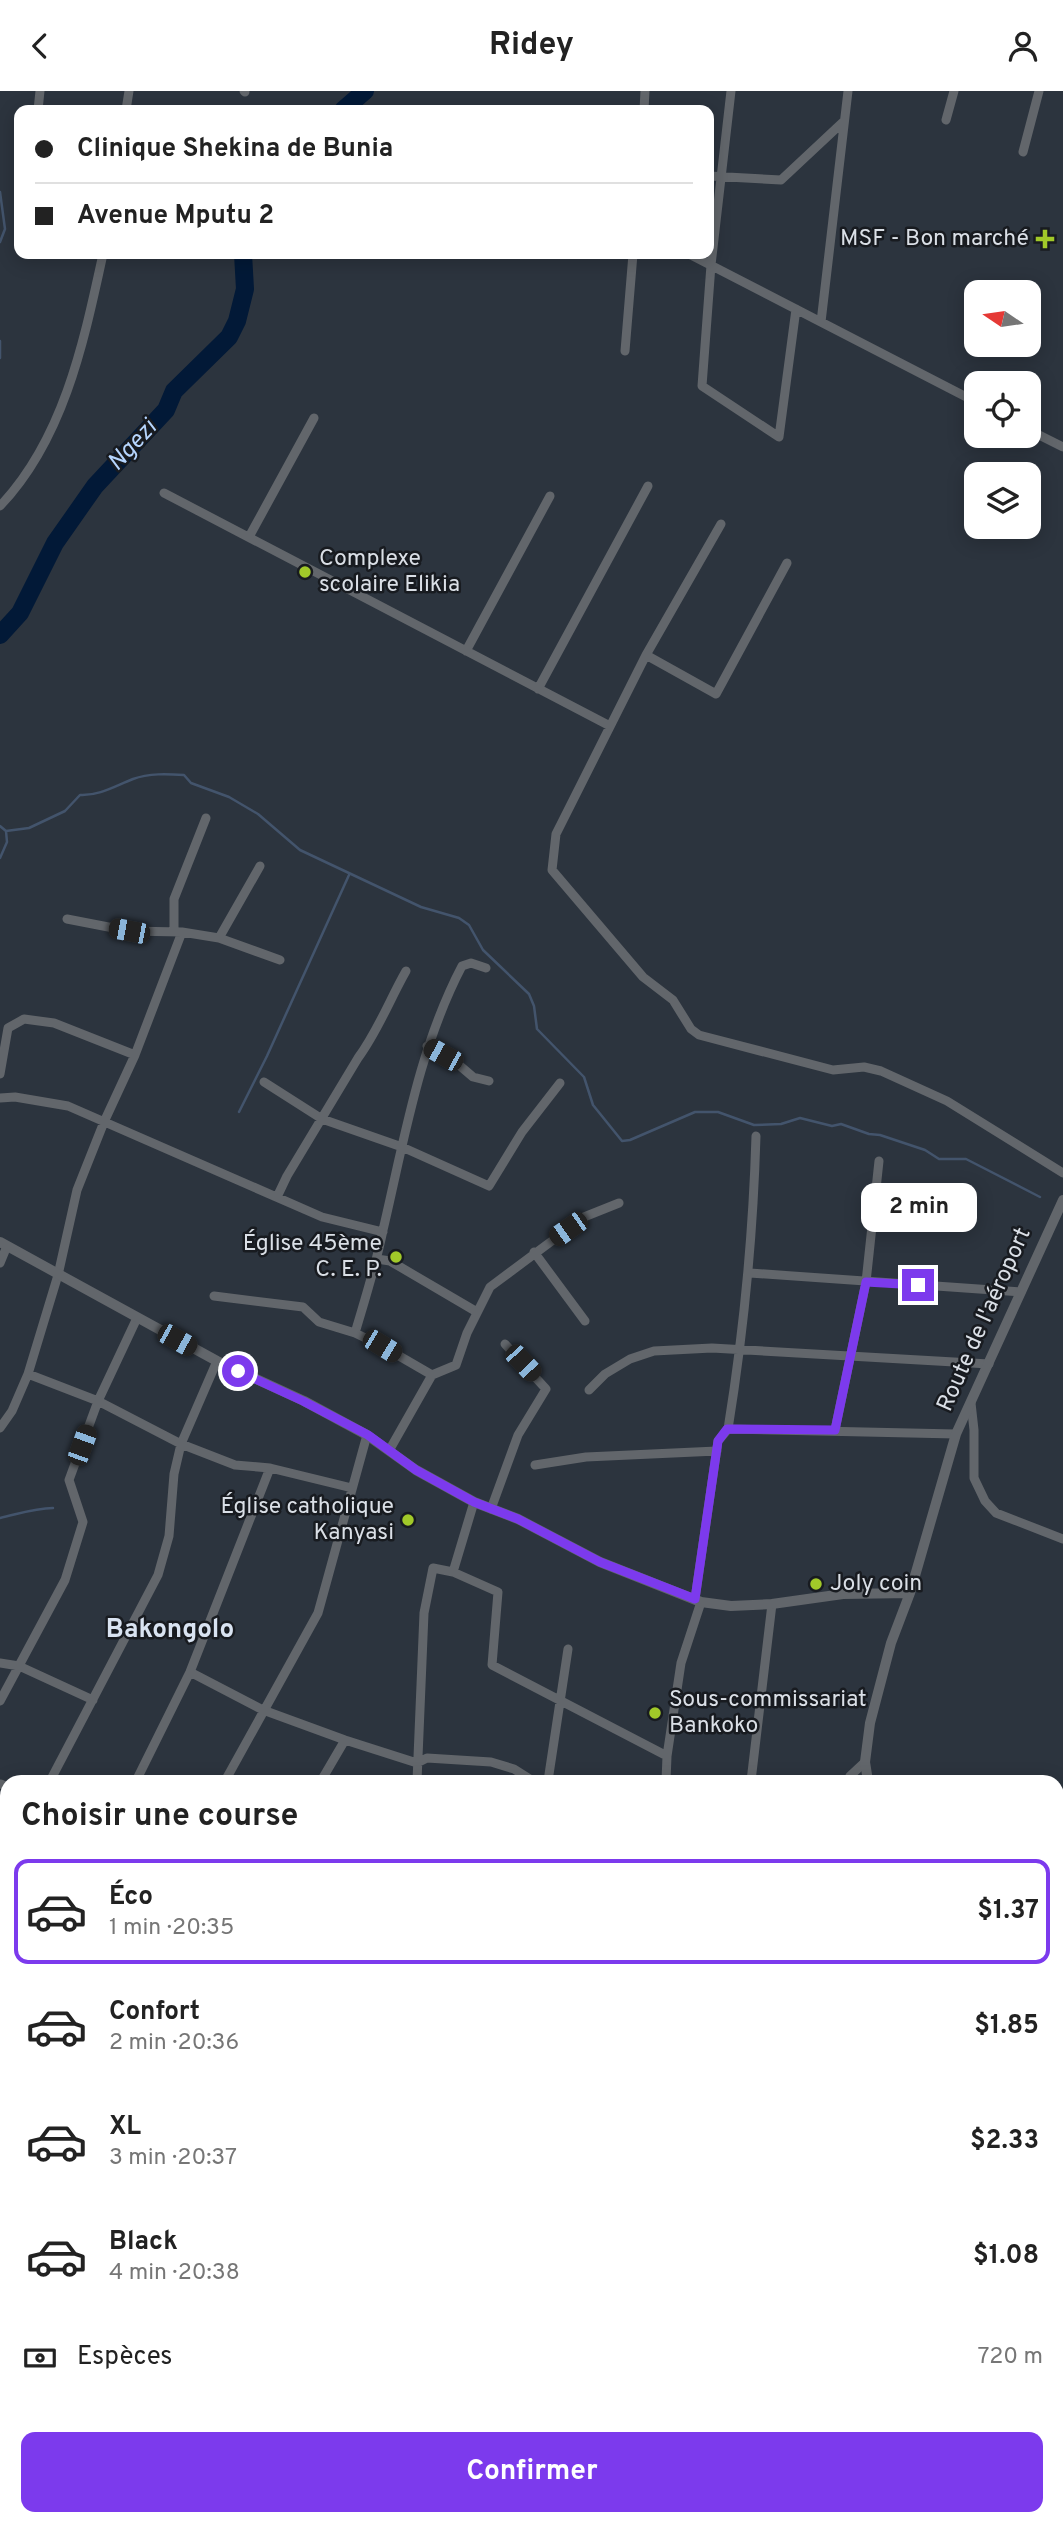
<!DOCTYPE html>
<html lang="fr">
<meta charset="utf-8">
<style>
:root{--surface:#fff;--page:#f6f6f6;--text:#222;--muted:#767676;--line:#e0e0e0;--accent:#7c3aed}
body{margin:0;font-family:Overpass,sans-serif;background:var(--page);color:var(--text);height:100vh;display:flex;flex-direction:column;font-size:26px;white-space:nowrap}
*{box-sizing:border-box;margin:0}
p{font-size:23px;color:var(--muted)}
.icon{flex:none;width:38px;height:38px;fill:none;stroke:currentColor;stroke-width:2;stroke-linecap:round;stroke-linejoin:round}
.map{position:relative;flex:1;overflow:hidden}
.panel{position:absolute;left:0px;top:1684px;width:1064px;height:751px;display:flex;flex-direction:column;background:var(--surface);border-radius:21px 21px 0 0;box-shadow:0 4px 18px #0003}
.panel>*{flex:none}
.banner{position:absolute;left:14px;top:14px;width:700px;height:154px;border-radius:14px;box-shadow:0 4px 18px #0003;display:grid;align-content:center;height:154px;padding:0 21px;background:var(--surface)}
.needle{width:46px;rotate:283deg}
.tools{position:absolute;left:964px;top:189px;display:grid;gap:14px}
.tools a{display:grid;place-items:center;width:77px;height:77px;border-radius:14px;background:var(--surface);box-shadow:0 4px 18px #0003;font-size:35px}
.end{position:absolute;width:32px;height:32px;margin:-16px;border:9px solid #7c3aed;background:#fff;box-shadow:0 0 0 4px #fff}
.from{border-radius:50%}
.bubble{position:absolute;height:49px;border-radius:14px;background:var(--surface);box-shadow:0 4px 18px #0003;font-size:23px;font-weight:700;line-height:49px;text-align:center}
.car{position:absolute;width:21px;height:42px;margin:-21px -10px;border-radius:9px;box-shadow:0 0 5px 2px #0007;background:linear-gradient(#222 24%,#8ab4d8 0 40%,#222 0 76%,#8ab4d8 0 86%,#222 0)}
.banner b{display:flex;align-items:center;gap:24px;height:66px;font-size:26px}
.banner b+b{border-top:2px solid var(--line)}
.banner i{width:18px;height:18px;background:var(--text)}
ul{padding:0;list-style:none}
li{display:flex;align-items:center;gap:21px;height:105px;margin:0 14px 10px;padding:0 7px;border:4px solid transparent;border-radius:14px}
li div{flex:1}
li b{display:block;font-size:26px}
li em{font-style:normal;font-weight:700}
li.current{border-color:var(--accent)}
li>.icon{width:63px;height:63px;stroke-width:1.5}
h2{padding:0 21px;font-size:32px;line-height:84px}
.pay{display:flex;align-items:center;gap:18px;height:77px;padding:0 21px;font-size:26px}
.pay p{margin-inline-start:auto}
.cta{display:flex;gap:14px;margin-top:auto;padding:14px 21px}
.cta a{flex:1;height:80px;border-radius:14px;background:var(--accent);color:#fff;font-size:28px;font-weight:700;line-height:80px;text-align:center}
header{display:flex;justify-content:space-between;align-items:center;height:91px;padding:0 21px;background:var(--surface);font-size:32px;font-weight:700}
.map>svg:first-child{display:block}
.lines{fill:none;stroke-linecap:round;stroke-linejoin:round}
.stream{stroke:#43546c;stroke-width:2.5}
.river{stroke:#021937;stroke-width:18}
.minor{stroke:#62666b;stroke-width:9}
.tertiary{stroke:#62666b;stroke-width:10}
.route{stroke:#7c3aed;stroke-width:9}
.poi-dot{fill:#a1c929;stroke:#181b20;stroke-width:2.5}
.labels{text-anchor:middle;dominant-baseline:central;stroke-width:5;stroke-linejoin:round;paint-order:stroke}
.poi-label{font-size:23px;fill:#dadfe6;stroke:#181b20;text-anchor:end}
.street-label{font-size:23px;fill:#dadfe6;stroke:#181b20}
.water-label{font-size:24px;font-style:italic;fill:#b5d5fe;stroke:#181b20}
.quarter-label{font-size:26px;font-weight:bold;fill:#d9e3f1;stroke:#181b20}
</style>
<header><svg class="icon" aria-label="back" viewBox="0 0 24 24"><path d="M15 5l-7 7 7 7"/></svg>Ridey<svg class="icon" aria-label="person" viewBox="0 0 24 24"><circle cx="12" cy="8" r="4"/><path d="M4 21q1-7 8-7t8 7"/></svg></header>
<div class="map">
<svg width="1063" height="2434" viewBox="0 0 1063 2434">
<rect width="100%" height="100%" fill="#2c343e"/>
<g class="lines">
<!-- stream -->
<path class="stream" d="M0,101L5,138L0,151
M0,250V267
M0,735L6,740L29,737L65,720L80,704C99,705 115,695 133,688C149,682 168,683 184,684L191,692L229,706L258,723L300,759L421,816L459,827L469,834L483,859L529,903L534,915L537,938L584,986L593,1014L622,1050L630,1049L695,1021H718L754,1034L781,1033L800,1027L832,1035L841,1033L869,1043L880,1044L925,1059L939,1068H966L1040,1106
M0,767L7,751L6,740
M239,1021L267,965L349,784
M0,1427C18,1423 35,1417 53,1417
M0,1767L7,1770
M150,2434L155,2427"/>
<!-- river -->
<path class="river" d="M343,19L365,0
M0,544L20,522L55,452L95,395L166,319L174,300L229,246L237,230L245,198L243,163"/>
<!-- minor -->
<path class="minor" d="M244,0L245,1
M731,0L711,174L702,295L779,346L796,218
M38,19L40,0
M126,19L129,0
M644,19L645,0
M946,29L954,0
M1023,61L1039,0
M709,85L781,89L843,31
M689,163L976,311
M821,231L848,0
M625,260L633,163
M1029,339L1063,356
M164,402L610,635
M0,415C64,348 84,250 103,163
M721,433L646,564L556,743L552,779L643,886L673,909L691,938L699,944L833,979L864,976L881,980L947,1010L1063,1082
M249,446L314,327
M466,560L550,405
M646,564L716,603L787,472
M538,598L648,395
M67,828L129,840L182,841L219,847L280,869
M174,841V808L206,727
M219,847L260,775
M427,955L459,974L473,986L489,990
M0,983L8,937L24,928L54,932L135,964
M264,991L322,1028L402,1056L489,1095L522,1041L560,992
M0,1007L15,1006L68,1015L322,1126L383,1141
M277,1106L287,1085L358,967C378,940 390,908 406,880
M534,1161L585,1230
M377,1168L390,1170L477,1221
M0,1172L7,1155
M750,1182L1021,1201
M214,1205L303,1216L319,1231L355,1242L382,1255L432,1284
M355,1242C365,1208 376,1174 383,1139C404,1050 419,957 462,875L471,872L486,877
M28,1283L98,1310L181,1353L235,1374L270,1377L352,1397
M589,1299L605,1283L630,1268L654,1260L712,1257L989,1273
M971,1312L974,1339V1387L985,1410L996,1422L1063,1448
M0,1337L12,1320L28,1283L58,1184L77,1099L104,1031L135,964L182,841
M728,1338C744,1239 753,1146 756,1045
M835,1339L866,1191L879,1070
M390,1358L432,1284L456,1274L467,1242L490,1196L584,1126L619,1112
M535,1374L586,1366L717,1360
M491,1418L518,1344L546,1298L505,1253
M453,1481L498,1501L492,1574L667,1665
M695,1508L718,1350L728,1338L956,1343
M0,1572L19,1575L93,1609
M190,1581L263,1619L345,1649L417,1672L427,1667L491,1671L514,1678L533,1690
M0,1610L65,1489L83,1431L69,1389L98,1310L137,1227
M50,1690L158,1484L169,1445L174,1383L181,1353L217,1270
M136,1690L190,1581L270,1377
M225,1690L318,1522L367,1344
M321,1690L345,1649
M417,1690L424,1522L433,1477L453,1481L474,1411
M548,1690L568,1558
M666,1690L667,1665L681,1572L701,1511
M751,1690L772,1513
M848,1690L850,1685L865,1671
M1,1693L7,1696
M0,2111L7,2112
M0,2286L7,2282
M352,2427L374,2432
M471,2427L494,2434
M623,2427L638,2434
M214,2434L215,2427
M297,2434L298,2427"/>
<!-- tertiary -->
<path class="tertiary" d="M0,1151L217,1270L304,1310L367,1344L416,1379L474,1411L518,1428L600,1471L701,1511L731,1515L772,1513L843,1503L910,1502
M868,1690L865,1671L870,1632L891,1552L910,1502L956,1343L1063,1109
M714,2434L716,2427"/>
</g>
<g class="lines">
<!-- route -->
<path class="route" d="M238,1280L303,1310L368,1344L416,1379L474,1411L518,1428L600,1471L695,1508L718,1350L727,1338L835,1339L866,1191L918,1194"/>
</g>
<!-- markers -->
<g class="poi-dot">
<path d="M1041.5 137.5h7v7h7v7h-7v7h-7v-7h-7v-7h7z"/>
<circle cx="305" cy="481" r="7"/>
<circle cx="396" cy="1166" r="7"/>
<circle cx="408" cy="1429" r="7"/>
<circle cx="816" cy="1493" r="7"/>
<circle cx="655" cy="1622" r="7"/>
</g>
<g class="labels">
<!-- poi labels -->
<g class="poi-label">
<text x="1029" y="148">MSF - Bon marché</text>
<text x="319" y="468" text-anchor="start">Complexe<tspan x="319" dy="26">scolaire Elikia</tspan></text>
<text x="382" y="1153">Église 45ème<tspan x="382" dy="26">C. E. P.</tspan></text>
<text x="394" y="1416">Église catholique<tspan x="394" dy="26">Kanyasi</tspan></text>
<text x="830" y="1493" text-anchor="start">Joly coin</text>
<text x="669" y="1609" text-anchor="start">Sous-commissariat<tspan x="669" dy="26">Bankoko</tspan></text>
</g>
<!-- street labels -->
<g class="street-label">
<text transform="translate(985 1229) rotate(-66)">Route de l'aéroport</text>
</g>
<!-- water labels -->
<g class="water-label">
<text transform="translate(133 355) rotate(-47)">Ngezi</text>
</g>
<!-- quarter labels -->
<g class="quarter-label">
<text x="170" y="1539">Bakongolo</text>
</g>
</g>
</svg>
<div class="tools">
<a><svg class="needle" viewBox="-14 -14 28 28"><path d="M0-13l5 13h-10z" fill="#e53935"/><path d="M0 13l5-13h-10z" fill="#767676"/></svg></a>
<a><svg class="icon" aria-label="locate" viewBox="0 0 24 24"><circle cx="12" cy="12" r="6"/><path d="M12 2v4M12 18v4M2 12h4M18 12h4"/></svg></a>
<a><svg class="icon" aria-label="layers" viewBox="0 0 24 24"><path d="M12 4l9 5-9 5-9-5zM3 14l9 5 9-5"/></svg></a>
</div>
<i class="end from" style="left:238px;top:1280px"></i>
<i class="end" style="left:918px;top:1194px"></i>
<div class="bubble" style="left:861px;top:1092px;width:116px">2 min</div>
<i class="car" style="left:129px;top:840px;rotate:281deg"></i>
<i class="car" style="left:443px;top:964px;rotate:299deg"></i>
<i class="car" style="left:568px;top:1138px;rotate:235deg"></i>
<i class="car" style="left:177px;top:1249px;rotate:119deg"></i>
<i class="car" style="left:382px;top:1255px;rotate:121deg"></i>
<i class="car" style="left:523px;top:1272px;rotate:137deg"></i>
<i class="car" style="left:82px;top:1354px;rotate:20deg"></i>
<div class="banner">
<b><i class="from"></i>Clinique Shekina de Bunia</b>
<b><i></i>Avenue Mputu 2</b>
</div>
<section class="panel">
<h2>Choisir une course</h2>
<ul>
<li class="current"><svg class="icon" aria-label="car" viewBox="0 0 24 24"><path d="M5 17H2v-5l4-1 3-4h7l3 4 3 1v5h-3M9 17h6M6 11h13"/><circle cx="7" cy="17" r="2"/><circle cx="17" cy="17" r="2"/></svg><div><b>Éco</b><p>1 min · 20:35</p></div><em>$1.37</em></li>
<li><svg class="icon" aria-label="car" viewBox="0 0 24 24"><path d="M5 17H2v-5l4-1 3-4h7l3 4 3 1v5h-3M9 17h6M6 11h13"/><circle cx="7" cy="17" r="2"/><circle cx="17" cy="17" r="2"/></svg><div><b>Confort</b><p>2 min · 20:36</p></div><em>$1.85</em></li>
<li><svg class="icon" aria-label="car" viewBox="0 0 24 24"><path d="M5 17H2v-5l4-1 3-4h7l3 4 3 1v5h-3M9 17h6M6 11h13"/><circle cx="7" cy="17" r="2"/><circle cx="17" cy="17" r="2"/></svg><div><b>XL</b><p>3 min · 20:37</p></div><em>$2.33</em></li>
<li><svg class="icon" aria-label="car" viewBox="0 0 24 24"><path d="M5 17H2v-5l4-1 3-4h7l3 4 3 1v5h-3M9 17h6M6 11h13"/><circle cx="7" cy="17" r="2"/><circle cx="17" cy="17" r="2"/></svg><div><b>Black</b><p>4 min · 20:38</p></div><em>$1.08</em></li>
</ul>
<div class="pay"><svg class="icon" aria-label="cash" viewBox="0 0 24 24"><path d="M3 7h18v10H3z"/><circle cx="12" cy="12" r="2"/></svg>Espèces<p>720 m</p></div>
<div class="cta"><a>Confirmer</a></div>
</section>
</div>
